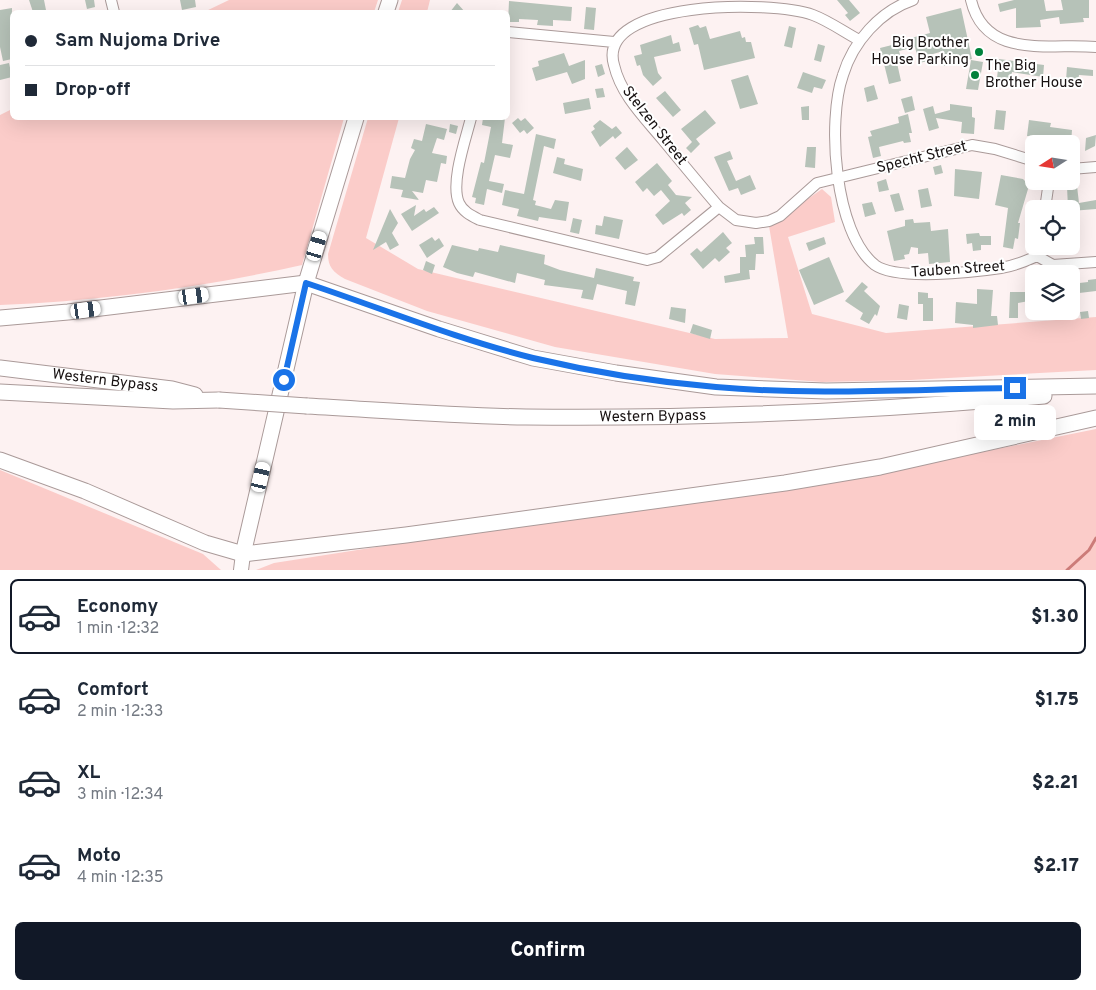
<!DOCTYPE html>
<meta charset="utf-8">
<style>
:root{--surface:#fff;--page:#f6f6f7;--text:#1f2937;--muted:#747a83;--line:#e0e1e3;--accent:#111827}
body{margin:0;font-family:Overpass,sans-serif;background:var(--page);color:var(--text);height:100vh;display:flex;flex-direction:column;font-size:19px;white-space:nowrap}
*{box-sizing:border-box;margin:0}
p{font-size:16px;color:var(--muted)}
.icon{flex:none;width:28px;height:28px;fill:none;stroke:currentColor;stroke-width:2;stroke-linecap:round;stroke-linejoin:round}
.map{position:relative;height:570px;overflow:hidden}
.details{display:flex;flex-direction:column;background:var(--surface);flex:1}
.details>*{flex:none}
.hud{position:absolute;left:10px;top:10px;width:500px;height:110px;border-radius:8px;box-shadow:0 5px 20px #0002;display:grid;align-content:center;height:110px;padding:0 15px;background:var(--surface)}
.needle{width:32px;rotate:258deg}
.controls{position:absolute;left:1025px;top:135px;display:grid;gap:10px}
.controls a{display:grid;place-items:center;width:55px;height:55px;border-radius:8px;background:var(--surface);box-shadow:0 5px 20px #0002;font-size:25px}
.end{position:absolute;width:22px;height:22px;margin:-11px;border:6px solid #1a73e8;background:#fff;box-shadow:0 0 0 2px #fff}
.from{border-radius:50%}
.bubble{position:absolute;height:35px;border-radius:8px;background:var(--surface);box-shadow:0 5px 20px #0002;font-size:16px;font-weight:800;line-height:35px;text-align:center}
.car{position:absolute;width:15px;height:30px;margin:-15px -8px;border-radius:6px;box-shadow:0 0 4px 1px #0007;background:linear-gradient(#fff 24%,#345 0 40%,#fff 0 76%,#345 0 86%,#fff 0)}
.hud b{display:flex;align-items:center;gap:18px;height:48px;font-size:19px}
.hud b+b{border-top:1px solid var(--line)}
.hud i{width:12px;height:12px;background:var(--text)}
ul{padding:9px 0 0;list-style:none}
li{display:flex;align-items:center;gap:15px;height:75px;margin:0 10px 8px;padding:0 5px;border:2px solid transparent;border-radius:8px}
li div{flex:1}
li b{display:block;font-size:19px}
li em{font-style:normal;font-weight:800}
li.active{border-color:var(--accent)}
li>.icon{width:45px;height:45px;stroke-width:1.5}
.cta{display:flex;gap:10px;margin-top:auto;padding:10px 15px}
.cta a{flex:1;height:58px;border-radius:8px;background:var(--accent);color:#fff;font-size:20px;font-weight:800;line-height:58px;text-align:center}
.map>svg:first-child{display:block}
.green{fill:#fbccc9}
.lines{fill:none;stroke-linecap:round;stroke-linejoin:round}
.stream{stroke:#cc7c79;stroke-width:3}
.building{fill:#b6c2b8}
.minor-casing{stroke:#aa9a99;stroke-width:12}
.major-casing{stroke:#aa9a99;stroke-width:16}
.highway-casing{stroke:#aa9a99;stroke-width:17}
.minor{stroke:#fff;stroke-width:10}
.major{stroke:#fff;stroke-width:14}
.highway{stroke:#fff;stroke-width:15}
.highway-bridge-casing{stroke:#aa9a99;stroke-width:17;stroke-linecap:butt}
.highway-bridge{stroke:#fff;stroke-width:15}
.route{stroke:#1a73e8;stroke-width:6}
.poi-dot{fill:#00813b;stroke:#fff;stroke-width:2}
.labels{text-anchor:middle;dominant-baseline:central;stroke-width:4;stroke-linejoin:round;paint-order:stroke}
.poi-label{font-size:15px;fill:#171111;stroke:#fff;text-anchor:end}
.street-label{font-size:15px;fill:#171111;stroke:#fff}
</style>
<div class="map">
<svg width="1096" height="570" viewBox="0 0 1096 570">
<rect width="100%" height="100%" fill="#fdf2f2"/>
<!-- green -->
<path class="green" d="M229,0H378L374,12H204Z
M402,0H430L427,12H398Z
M12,109V118H344L302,265C205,287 100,301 0,305V115Z
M368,118H399L366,238L418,269L715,339L788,338L769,226L822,189L831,197L835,222L788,237L812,314L886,333L1096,317V370L911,380L822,382L715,374L555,347L427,311L345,279C333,272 328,267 328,254Z
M1096,429V570H256L274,563L972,454Z
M0,470L203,554L221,570H0Z"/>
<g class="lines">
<!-- stream -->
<path class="stream" d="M1067,570L1089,550L1096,538"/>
</g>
<!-- building -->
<path class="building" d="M29,0H44L46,10H43L44,12H33Z
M85,0H94L95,7L87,9Z
M180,0H195L196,7L182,10Z
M837,0H849L860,13L850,21L845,15L848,13Z
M1014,0H1044L1046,11L1063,10L1061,0H1089V18H1083L1084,22L1060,24L1059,17L1040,20L1041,27L1016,28V8L1000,12L998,4Z
M509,1L572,7L571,21L553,20V26L537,25L538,20L519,19V22H508Z
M457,3L465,12H450Z
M586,7L596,8L594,30L584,29Z
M12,8V21L10,22L12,59L3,61L0,47V10Z
M961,8L972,59L944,66L940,52L926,56L928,61L919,63L915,47L899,51L902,62L897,63L901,81L889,84L880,48L892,45V43L930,33L926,17Z
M698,25L700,28L706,26L710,39L740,31L742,38L745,37L746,42H751L755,58L704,70L698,44L694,45L689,28Z
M789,26L796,28L792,48L784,46Z
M671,35L673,44L679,42L681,51L654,57L658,73L662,78L653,86L643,75L640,65L637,66L634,56L642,54L640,45Z
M818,44L825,46L821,62L814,60Z
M564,53L569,66L585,60V79L572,84L567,72L536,81L532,68L539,66L538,61Z
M999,59L1044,65L1043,77L1012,72L1011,79L997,78Z
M971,60L983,62L978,90L966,89Z
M9,63L12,77L0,80V65Z
M602,64L605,74L598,77L595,66Z
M1067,67L1093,70V76L1079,75L1078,81L1066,80Z
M803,72L826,80L822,89L814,87L812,93L797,88Z
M748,75L758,104L740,109L731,80Z
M874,85L878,99L867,102L864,88Z
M603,88L605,97L597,98L595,89Z
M665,91L681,110L673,117L656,98Z
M912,96L915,110L905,113L901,99Z
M589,98L591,109L565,114L563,103Z
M950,104L972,107V117L975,118L974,134L961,133L962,122L936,118L939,128L929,131L923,109L933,106L935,114L950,110Z
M809,106V120H802L801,107Z
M705,110L716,123L696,139L700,144L691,153L686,148L692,142L681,129Z
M996,110L1006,111L1004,130L994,129Z
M908,114L912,133H909L911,142L904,143L903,141L879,147L881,156L873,158L868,137L872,136L870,131L899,123L898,117Z
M483,118H505L502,143L513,145L510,158L495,155L489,181L504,184L502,193L487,189L484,205L475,203L476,198L472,197L481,162L484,163L491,127L482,125Z
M518,118L521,121L525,118L534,128L527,134L524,130L520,133L512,123Z
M600,120L612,129L616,126L622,133L615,139L613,136L600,147L591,132L595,129L593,126Z
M1029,120L1051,123L1050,127L1072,130L1071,144H1058L1059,137L1027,136Z
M426,124L447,129L444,140L437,138L432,153L447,156L446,164L441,163L437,182L426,180L423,193L412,191L419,200L401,197L403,190L390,188L392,176L405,178L410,159L415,150L411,148L414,139L422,141Z
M450,124L458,126L456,134L449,132Z
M536,134L556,139L554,149L544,146L533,200L536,201L535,205L551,209L555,200L569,202L566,221L539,217L538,221L517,216L519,209L502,205L505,190L524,194Z
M1096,135L1095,146L1085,151L1086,138Z
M627,147L638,160L625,170L615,158Z
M807,147H816L815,168L805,167Z
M730,151L733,159L727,161L736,181L750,175L756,189L741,195L738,188L729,191L714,157Z
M557,157L565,159L564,164L583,169L581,181L553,173Z
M657,163L672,181L668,185L676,195L692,197L685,203L691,210L684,216L682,213L663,225L655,215L670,201L661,190L654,196L647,188L643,192L635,182Z
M941,165L943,173L935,175L933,167Z
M955,169L982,172L979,199L954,196Z
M1001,175L1023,179L1026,182L1028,189L1018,223H1020L1018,239L1015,238L1013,249L1003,247L1008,208L995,205Z
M886,179L889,190L879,192L877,182Z
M1067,186H1077L1079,203L1096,200V209L1071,211V209H1068Z
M928,188L932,206L921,208L918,190Z
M899,193L904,210L895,212L890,195Z
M872,202L876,214L865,217L862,204Z
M416,205L414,216L424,209L426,212L434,207L439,213L412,231L401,214Z
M390,209L398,223L392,233L399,245L390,250L386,242L373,250Z
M604,216L623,220L619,239L595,234L596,225L602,226Z
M573,218L582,220L579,234L570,232Z
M913,219L914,223L930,222L931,231L948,229L950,262L929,264L928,253L918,254V248L911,247L909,254L904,255L905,259L894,261L887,231L905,226V220Z
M723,232L732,243L726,248L730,252L719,262L715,258L703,269L690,254L697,248L701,252Z
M979,233L980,236H991V245H981V250L973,251L972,243L967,244L966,234Z
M1079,233L1080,241L1071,242V234Z
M432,237L435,241L439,238L444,246L427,258L419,245Z
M754,237H763L764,254H756L755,270H749L750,279L725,283L724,276L740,273V257H746L745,245L755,244Z
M824,237L826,244L809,251L806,243Z
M452,245L478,251L479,248L498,252L500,245L545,255L544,264L560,270L594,278L596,268L634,277L633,281L640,282L635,306L625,304L627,291L597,284L593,300L581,298L583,290L544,285L545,280L517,273L515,283L475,272L473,277L457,273L443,267Z
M829,257L844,292L814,305L799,270Z
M426,261L435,265L432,274L423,270Z
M1096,279V291L1071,294V284L1088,282V280Z
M862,282L868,287L864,291L880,306L877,316L875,314L869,324L860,319L863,313L845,301Z
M1034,283V308L1030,309L1029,301L1018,303V318H1009L1010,292H1027L1025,285Z
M977,289L993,290L991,316H997L998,325L973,328V325L955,323L956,302L977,304Z
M918,292L928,293V298H933V321H923V304H918Z
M899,304L909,306L907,320L897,318Z
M671,307L686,309L685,323L669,319Z
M1088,311L1089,318L1081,319L1080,312Z
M693,324L712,330L710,339L690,333Z"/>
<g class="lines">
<defs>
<path id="minor" d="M111,0L114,12
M913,0C880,11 853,42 843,75C827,120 834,233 875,265C897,281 974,272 1001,268C1014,266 1026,261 1037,256
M971,0C985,60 1049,43 1096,47
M508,32L614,42
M859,40C844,32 829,21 813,15C772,0 595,0 614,65C621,95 644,117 663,140C682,163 700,185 719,207L736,220L756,223L769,221L780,216L817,183L972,145L995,149L1034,161
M471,118C466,138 450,183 459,203C463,212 472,216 480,220L647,260L658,257L719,207
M1071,169L1096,167
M1045,209L1049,181
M1037,256L1053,265L1096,262
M1037,256L1039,246"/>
<path id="major" d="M241,570L243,554"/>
<g id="highway">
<path d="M386,12L390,0"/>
<path d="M0,318L68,312L306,283L439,329L533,358L616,373L716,387L826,391L1096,386"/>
<path id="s1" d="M0,368L172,389L195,395"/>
<path d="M0,392L173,401L219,400"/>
<path id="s2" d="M307,406C380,410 453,416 526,417C699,419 872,411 1044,396"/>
<path d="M0,460L85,491L205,543L243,554L406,535L785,483L880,467L1096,418"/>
<path d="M243,554L306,283L356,118"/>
</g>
</defs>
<!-- minor casing -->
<use href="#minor" class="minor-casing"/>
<!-- major casing -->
<use href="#major" class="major-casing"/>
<!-- highway casing -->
<use href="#highway" class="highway-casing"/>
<!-- minor -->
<use href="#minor" class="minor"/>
<!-- major -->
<use href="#major" class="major"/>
<!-- highway -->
<use href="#highway" class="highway"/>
<defs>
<path id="highway-bridge" d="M219,400L307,406"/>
</defs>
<!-- highway-bridge casing -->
<use href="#highway-bridge" class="highway-bridge-casing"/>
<!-- highway-bridge -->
<use href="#highway-bridge" class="highway-bridge"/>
</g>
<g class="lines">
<!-- route -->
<path class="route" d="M284,380L306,283C381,308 456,339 533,358C592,372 655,382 716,387C815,396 916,389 1015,388"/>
</g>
<!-- markers -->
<g class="poi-dot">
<circle cx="979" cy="52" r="5"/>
<circle cx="975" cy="75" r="5"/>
</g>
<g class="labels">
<!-- poi labels -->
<g class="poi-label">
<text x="969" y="43">Big Brother<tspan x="969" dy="17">House Parking</tspan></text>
<text x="985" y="66" text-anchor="start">The Big<tspan x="985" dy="17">Brother House</tspan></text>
</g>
<!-- street labels -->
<g class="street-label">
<text transform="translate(654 126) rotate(52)">Stelzen Street</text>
<text transform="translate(922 158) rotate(-14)">Specht Street</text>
<text transform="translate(958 270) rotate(-4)">Tauben Street</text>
<text stroke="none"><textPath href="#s1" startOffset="106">Western Bypass</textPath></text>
<text stroke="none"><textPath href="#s2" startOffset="346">Western Bypass</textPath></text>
</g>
</g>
</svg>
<div class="controls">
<a><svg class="needle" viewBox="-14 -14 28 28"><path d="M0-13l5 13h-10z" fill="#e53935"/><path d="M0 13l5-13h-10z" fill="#747a83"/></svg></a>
<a><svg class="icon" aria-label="locate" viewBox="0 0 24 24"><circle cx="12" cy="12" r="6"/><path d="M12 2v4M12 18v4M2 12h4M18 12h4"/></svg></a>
<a><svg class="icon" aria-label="layers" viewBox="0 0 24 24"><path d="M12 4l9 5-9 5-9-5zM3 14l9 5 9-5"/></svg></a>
</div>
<i class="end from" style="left:284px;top:380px"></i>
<i class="end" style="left:1015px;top:388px"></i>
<div class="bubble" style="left:974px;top:405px;width:82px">2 min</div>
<i class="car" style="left:317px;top:246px;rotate:17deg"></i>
<i class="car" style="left:194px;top:296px;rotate:82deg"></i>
<i class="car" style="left:86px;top:310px;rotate:82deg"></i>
<i class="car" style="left:261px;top:477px;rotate:13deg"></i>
<div class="hud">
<b><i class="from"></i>Sam Nujoma Drive</b>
<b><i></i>Drop-off</b>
</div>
</div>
<section class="details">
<ul>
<li class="active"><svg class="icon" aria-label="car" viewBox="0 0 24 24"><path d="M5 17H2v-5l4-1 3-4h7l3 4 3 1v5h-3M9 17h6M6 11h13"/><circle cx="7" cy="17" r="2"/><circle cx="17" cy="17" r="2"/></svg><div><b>Economy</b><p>1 min · 12:32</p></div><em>$1.30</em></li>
<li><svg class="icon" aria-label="car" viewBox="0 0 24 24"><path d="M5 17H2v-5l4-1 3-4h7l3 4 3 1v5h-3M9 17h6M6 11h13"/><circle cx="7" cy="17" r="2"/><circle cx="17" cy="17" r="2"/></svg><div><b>Comfort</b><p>2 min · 12:33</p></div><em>$1.75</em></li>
<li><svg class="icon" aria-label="car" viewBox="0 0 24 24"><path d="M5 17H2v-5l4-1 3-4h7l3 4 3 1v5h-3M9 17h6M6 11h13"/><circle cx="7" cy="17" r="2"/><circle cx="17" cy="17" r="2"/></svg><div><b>XL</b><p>3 min · 12:34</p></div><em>$2.21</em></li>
<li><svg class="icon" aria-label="car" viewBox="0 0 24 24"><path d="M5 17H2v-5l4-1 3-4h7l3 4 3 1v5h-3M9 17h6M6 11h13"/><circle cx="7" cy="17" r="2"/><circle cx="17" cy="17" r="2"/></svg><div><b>Moto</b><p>4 min · 12:35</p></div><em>$2.17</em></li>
</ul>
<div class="cta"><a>Confirm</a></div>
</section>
